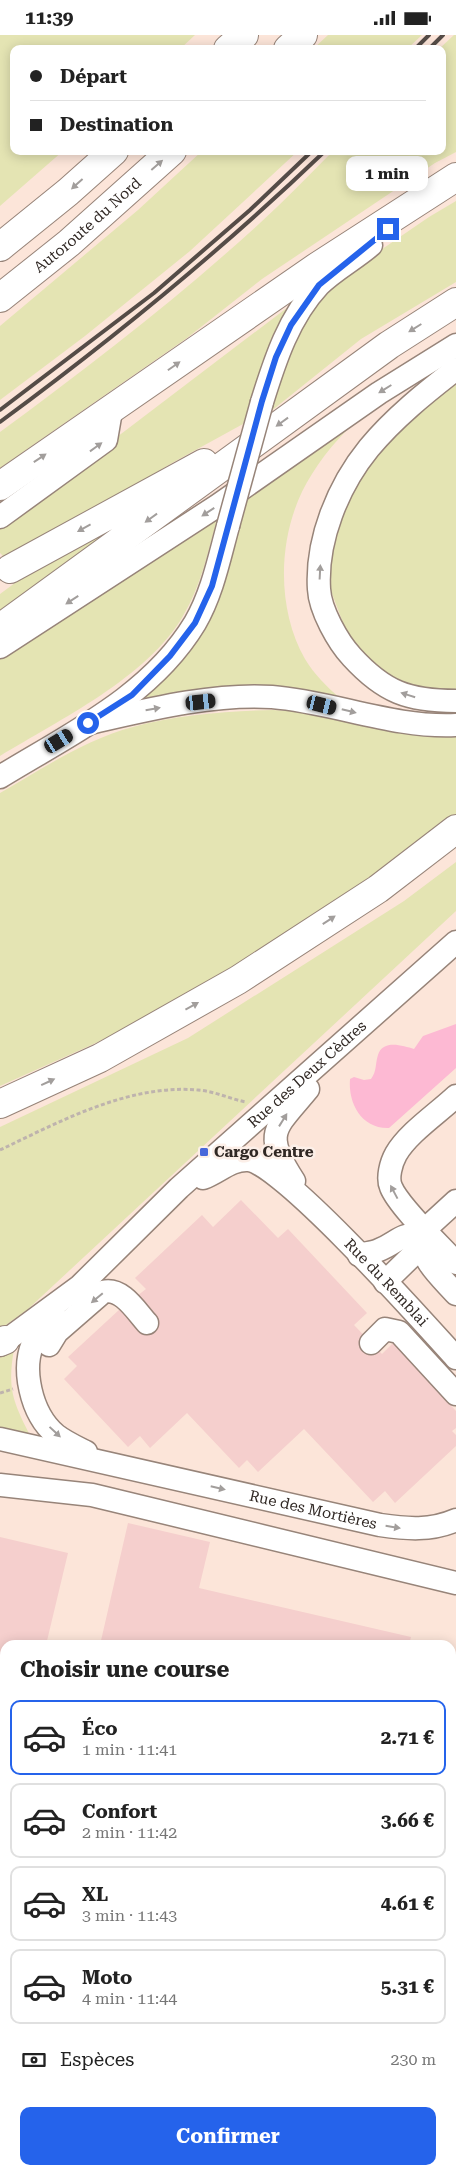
<!DOCTYPE html>
<html lang="fr">
<meta charset="utf-8">
<style>
:root{--surface:#fff;--page:#f6f6f6;--text:#222;--muted:#767676;--line:#e0e0e0;--accent:#2563eb}
body{margin:0;font-family:"Roboto Serif",serif;background:var(--page);color:var(--text);height:100vh;display:flex;flex-direction:column;font-size:19px;white-space:nowrap}
*{box-sizing:border-box;margin:0}
p{font-size:16px;color:var(--muted)}
.icon{flex:none;width:28px;height:28px;fill:none;stroke:currentColor;stroke-width:2;stroke-linecap:round;stroke-linejoin:round}
.map{position:relative;flex:1;overflow:hidden}
.side{position:absolute;left:0px;top:1605px;width:456px;height:535px;display:flex;flex-direction:column;background:var(--surface);border-radius:15px 15px 0 0;box-shadow:0 2px 12px #0003}
.side>*{flex:none}
.hud{position:absolute;left:10px;top:10px;width:436px;height:110px;border-radius:10px;box-shadow:0 2px 12px #0003;display:grid;align-content:center;height:110px;padding:0 20px;background:var(--surface)}
.end{position:absolute;width:22px;height:22px;margin:-11px;border:6px solid #2563eb;background:#fff;box-shadow:0 0 0 2px #fff}
.from{border-radius:50%}
.bubble{position:absolute;height:35px;border-radius:10px;background:var(--surface);box-shadow:0 2px 12px #0003;font-size:16px;font-weight:700;line-height:35px;text-align:center}
.car{position:absolute;width:15px;height:30px;margin:-15px -8px;border-radius:6px;box-shadow:0 0 4px 1px #0007;background:linear-gradient(#222 24%,#8ab4d8 0 40%,#222 0 76%,#8ab4d8 0 86%,#222 0)}
.hud b{display:flex;align-items:center;gap:18px;height:48px;font-size:19px}
.hud b+b{border-top:1px solid var(--line)}
.hud i{width:12px;height:12px;background:var(--text)}
ul{padding:0;list-style:none}
li{display:flex;align-items:center;gap:15px;height:75px;margin:0 10px 8px;padding:0 10px;border:2px solid var(--line);border-radius:10px}
li div{flex:1}
li b{display:block;font-size:19px}
li em{font-style:normal;font-weight:700}
li.on{border-color:var(--accent)}
li>.icon{width:45px;height:45px;stroke-width:1.5}
h2{padding:0 20px;font-size:22px;line-height:60px}
.pay{display:flex;align-items:center;gap:12px;height:55px;padding:0 20px;font-size:19px}
.pay p{margin-inline-start:auto}
.action{display:flex;gap:10px;margin-top:auto;padding:10px 20px}
.action a{flex:1;height:58px;border-radius:10px;background:var(--accent);color:#fff;font-size:20px;font-weight:700;line-height:58px;text-align:center}
.status{display:flex;justify-content:space-between;align-items:center;height:35px;padding:0 25px;background:var(--surface);direction:ltr}
.status svg{height:14px;fill:currentColor}
.map>svg:first-child{display:block}
.built{fill:#fce5d9;fill-rule:evenodd}
.green{fill:#e4e4b3}
.water{fill:#fdb9d3}
.building{fill:#f5cfcd}
.lines{fill:none;stroke-linecap:round;stroke-linejoin:round}
.minor-casing{stroke:#978479;stroke-width:25}
.major-casing{stroke:#978479;stroke-width:30}
.highway-casing{stroke:#978479;stroke-width:30}
.path{stroke:#beb3ad;stroke-width:3;stroke-dasharray:4 2.5;stroke-linecap:butt}
.minor{stroke:#fff;stroke-width:22}
.major{stroke:#fff;stroke-width:28}
.highway{stroke:#fff;stroke-width:28}
.rail{stroke:#554c47;stroke-width:4}
.minor-bridge-casing{stroke:#978479;stroke-width:25;stroke-linecap:butt}
.minor-bridge{stroke:#fff;stroke-width:22}
.oneway{fill:#a29e9c}
.route{stroke:#2563eb;stroke-width:6}
.poi-dot{fill:#4767da;stroke:#fcefe8;stroke-width:2}
.labels{text-anchor:middle;dominant-baseline:central;stroke-width:5;stroke-linejoin:round;paint-order:stroke}
.street-label{font-size:15px;fill:#302824;stroke:#fcefe8}
.poi-label{font-size:15px;font-weight:bold;fill:#302824;stroke:#fcefe8;text-anchor:start}
</style>
<div class="status"><b>11:39</b><svg viewBox="0 0 49 12"><path d="M0 12V9h3v3zM5 12V6h3v6zM10 12V3h3v9zM15 12V0h3v12zM26 1h20v11H26zM47 4h2v5h-2z"/></svg></div>
<div class="map">
<svg width="456" height="2140" viewBox="0 0 456 2140">
<rect width="100%" height="100%" fill="#fcefe8"/>
<!-- built -->
<path class="built" d="M0,0H456V2140H0ZM14,14H442V116H14ZM5,1610H451V2135H5Z"/>
<!-- green -->
<path class="green" d="M0,0H195L180,14H14V116H63L0,171Z
M328,0H422L407,14H313Z
M454,0H456V117L435,128L262,244L187,303L0,433V397C90,331 178,263 260,188C285,165 309,140 333,116H442V14H439Z
M202,116H298L190,216L85,301L0,365V291L138,175Z
M456,166V247L361,304L270,377L298,293L321,265L353,234L429,182Z
M292,269L273,308L243,389L172,428L8,526L0,518V491Z
M456,348V659L408,651L379,637L352,612L328,548L331,508L341,471L371,421L429,365Z
M371,371C349,392 328,413 312,439C278,491 274,570 305,624C314,639 327,652 340,663L128,670L163,638L246,465Z
M174,454L0,577V559L23,542Z
M217,484C208,517 201,551 183,581C148,642 59,685 0,721V620L182,499L189,504Z
M273,675L308,677L456,699V779L339,865L187,962L98,1007L0,1051V758C42,734 86,704 133,692C175,680 229,676 273,675Z
M456,827V876L27,1275L0,1294V1092L188,1003L404,866Z
M14,1314C7,1354 13,1367 31,1402L0,1398V1323Z"/>
<!-- water -->
<path class="water" d="M456,989V1033L389,1093C362,1094 348,1069 350,1044L354,1042L364,1045L371,1044C377,1036 375,1029 378,1020C383,1004 403,1011 414,1014L423,1001Z"/>
<!-- building -->
<path class="building" d="M241,1165L278,1203L288,1194L367,1278L354,1290L382,1319L393,1308L456,1376V1393L452,1396L456,1400V1411L395,1468L385,1456L373,1467L304,1394L258,1437L247,1425L239,1433L187,1378L150,1413L140,1401L128,1412L64,1344L77,1331L68,1322L120,1274L146,1254L135,1243L202,1180L213,1192Z
M128,1488L210,1507L199,1553L411,1602L409,1610H100Z
M0,1502L68,1518L46,1610H5V1683L0,1682Z
M102,2135H299L298,2140H101Z"/>
<g class="lines">
<defs>
<g id="minor">
<path d="M456,334C425,358 394,383 369,413C338,451 316,505 319,554C320,575 338,607 352,622C384,657 408,666 456,666"/>
<path d="M262,367C275,325 289,282 319,250C334,235 355,224 371,210"/>
<path d="M0,482L106,405L111,376"/>
<path d="M0,612L217,471L379,358L456,310"/>
<path d="M89,688C146,675 213,658 272,662C334,667 393,693 456,690"/>
<path d="M0,742C70,699 151,661 195,588C212,559 219,524 228,491"/>
<path d="M456,1061C438,1078 408,1098 396,1119C391,1128 387,1143 391,1152C399,1172 440,1210 456,1228"/>
<path id="s1" d="M203,1143C219,1137 231,1124 248,1125C281,1127 427,1291 456,1323"/>
<path d="M294,1146C262,1097 275,1094 308,1054"/>
<path d="M420,1199C420,1225 440,1241 456,1259"/>
<path d="M359,1220C365,1218 373,1218 379,1215C397,1208 399,1199 420,1199L456,1166"/>
<path d="M385,1247L420,1213"/>
<path d="M54,1279C48,1287 40,1295 35,1304C20,1332 31,1379 56,1400C65,1407 76,1412 86,1417"/>
<path d="M371,1308L385,1294L399,1297L456,1359"/>
<path id="s2" d="M0,1310L80,1251L179,1153L456,907"/>
<path d="M49,1310L57,1297L103,1257C122,1252 136,1276 147,1288"/>
<path id="s3" d="M0,1404L380,1490C407,1494 431,1496 456,1485"/>
<path d="M0,1450L92,1460L456,1548"/>
<path d="M0,1773L5,1777"/>
<path d="M451,1841L456,1839"/>
<path d="M451,1883H456"/>
<path d="M0,2066L5,2068"/>
<path d="M451,2091L456,2071"/>
<path d="M0,2092L5,2093"/>
<path d="M12,2140L14,2135"/>
<path d="M84,2140L85,2135"/>
<path d="M382,2140L384,2135"/>
<path d="M440,2140L441,2135"/>
</g>
<path id="major" d="M10,534L204,428
M0,593L389,310L456,267
M0,1069L100,1023L238,945L378,854L456,794
M0,1307L5,1305"/>
<g id="highway">
<path d="M228,14L244,0"/>
<path d="M288,14L303,0"/>
<path d="M0,212L68,157L114,116"/>
<path id="s4" d="M0,263L69,208L172,116"/>
<path d="M0,451L318,231L456,142"/>
</g>
</defs>
<!-- minor casing -->
<use href="#minor" class="minor-casing"/>
<!-- major casing -->
<use href="#major" class="major-casing"/>
<!-- highway casing -->
<use href="#highway" class="highway-casing"/>
<!-- path -->
<path class="path" d="M0,1115C61,1086 129,1049 198,1055C214,1056 230,1064 246,1067
M0,1358L13,1354"/>
<!-- minor -->
<use href="#minor" class="minor"/>
<!-- major -->
<use href="#major" class="major"/>
<!-- highway -->
<use href="#highway" class="highway"/>
<!-- rail -->
<path class="rail" d="M415,14L429,0
M429,14L443,0
M0,375L154,258L250,175L312,116
M0,387C114,303 223,214 325,116"/>
<defs>
<path id="minor-bridge" d="M228,491L262,367"/>
</defs>
<!-- minor-bridge casing -->
<use href="#minor-bridge" class="minor-bridge-casing"/>
<!-- minor-bridge -->
<use href="#minor-bridge" class="minor-bridge"/>
</g>
<!-- one-way arrows -->
<defs><path id="oneway-solid" d="M-6-.8H1V-3.2L6.5 0L1 3.2V.8H-6Z" transform="scale(1.25)"/></defs>
<g class="oneway">
<use href="#oneway-solid" transform="translate(157 130) rotate(-41)"/>
<use href="#oneway-solid" transform="translate(77 149) rotate(138)"/>
<use href="#oneway-solid" transform="translate(415 293) rotate(148)"/>
<use href="#oneway-solid" transform="translate(174 331) rotate(-35)"/>
<use href="#oneway-solid" transform="translate(385 354) rotate(148)"/>
<use href="#oneway-solid" transform="translate(282 387) rotate(144)"/>
<use href="#oneway-solid" transform="translate(96 412) rotate(-36)"/>
<use href="#oneway-solid" transform="translate(40 423) rotate(-34)"/>
<use href="#oneway-solid" transform="translate(208 477) rotate(147)"/>
<use href="#oneway-solid" transform="translate(151 483) rotate(144)"/>
<use href="#oneway-solid" transform="translate(84 493) rotate(151)"/>
<use href="#oneway-solid" transform="translate(320 537) rotate(-87)"/>
<use href="#oneway-solid" transform="translate(72 565) rotate(147)"/>
<use href="#oneway-solid" transform="translate(408 660) rotate(-163)"/>
<use href="#oneway-solid" transform="translate(153 674) rotate(-10)"/>
<use href="#oneway-solid" transform="translate(349 676) rotate(14)"/>
<use href="#oneway-solid" transform="translate(329 885) rotate(-33)"/>
<use href="#oneway-solid" transform="translate(192 971) rotate(-29)"/>
<use href="#oneway-solid" transform="translate(48 1047) rotate(-25)"/>
<use href="#oneway-solid" transform="translate(283 1085) rotate(-58)"/>
<use href="#oneway-solid" transform="translate(394 1157) rotate(-118)"/>
<use href="#oneway-solid" transform="translate(97 1263) rotate(140)"/>
<use href="#oneway-solid" transform="translate(55 1397) rotate(43)"/>
<use href="#oneway-solid" transform="translate(218 1453) rotate(13)"/>
<use href="#oneway-solid" transform="translate(393 1492) rotate(9)"/>
</g>
<g class="lines">
<!-- route -->
<path class="route" d="M88,688L132,660L170,621L195,588L212,551L262,366L276,322L291,290L319,250L388,194"/>
</g>
<!-- markers -->
<rect class="poi-dot" x="199" y="1112" width="10" height="10" rx="2.5"/>
<g class="labels">
<!-- street labels -->
<g class="street-label">
<text stroke="none"><textPath href="#s4" startOffset="114">Autoroute du Nord</textPath></text>
<text stroke="none"><textPath href="#s2" startOffset="410">Rue des Deux Cèdres</textPath></text>
<text stroke="none"><textPath href="#s1" startOffset="235">Rue du Remblai</textPath></text>
<text stroke="none"><textPath href="#s3" startOffset="321">Rue des Mortières</textPath></text>
</g>
<!-- poi labels -->
<g class="poi-label">
<text x="214" y="1117">Cargo Centre</text>
</g>
</g>
</svg>
<i class="end from" style="left:88px;top:688px"></i>
<i class="end" style="left:388px;top:194px"></i>
<div class="bubble" style="left:346px;top:121px;width:82px">1 min</div>
<i class="car" style="left:201px;top:667px;rotate:84deg"></i>
<i class="car" style="left:322px;top:670px;rotate:104deg"></i>
<i class="car" style="left:59px;top:706px;rotate:59deg"></i>
<div class="hud">
<b><i class="from"></i>Départ</b>
<b><i></i>Destination</b>
</div>
<section class="side">
<h2>Choisir une course</h2>
<ul>
<li class="on"><svg class="icon" aria-label="car" viewBox="0 0 24 24"><path d="M5 17H2v-5l4-1 3-4h7l3 4 3 1v5h-3M9 17h6M6 11h13"/><circle cx="7" cy="17" r="2"/><circle cx="17" cy="17" r="2"/></svg><div><b>Éco</b><p>1 min · 11:41</p></div><em>2.71 €</em></li>
<li><svg class="icon" aria-label="car" viewBox="0 0 24 24"><path d="M5 17H2v-5l4-1 3-4h7l3 4 3 1v5h-3M9 17h6M6 11h13"/><circle cx="7" cy="17" r="2"/><circle cx="17" cy="17" r="2"/></svg><div><b>Confort</b><p>2 min · 11:42</p></div><em>3.66 €</em></li>
<li><svg class="icon" aria-label="car" viewBox="0 0 24 24"><path d="M5 17H2v-5l4-1 3-4h7l3 4 3 1v5h-3M9 17h6M6 11h13"/><circle cx="7" cy="17" r="2"/><circle cx="17" cy="17" r="2"/></svg><div><b>XL</b><p>3 min · 11:43</p></div><em>4.61 €</em></li>
<li><svg class="icon" aria-label="car" viewBox="0 0 24 24"><path d="M5 17H2v-5l4-1 3-4h7l3 4 3 1v5h-3M9 17h6M6 11h13"/><circle cx="7" cy="17" r="2"/><circle cx="17" cy="17" r="2"/></svg><div><b>Moto</b><p>4 min · 11:44</p></div><em>5.31 €</em></li>
</ul>
<div class="pay"><svg class="icon" aria-label="cash" viewBox="0 0 24 24"><path d="M3 7h18v10H3z"/><circle cx="12" cy="12" r="2"/></svg>Espèces<p>230 m</p></div>
<div class="action"><a>Confirmer</a></div>
</section>
</div>
